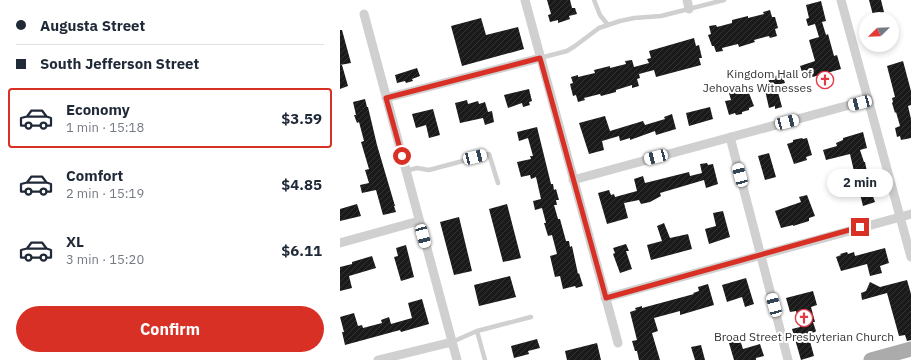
<!DOCTYPE html>
<meta charset="utf-8">
<style>
:root{--surface:#fff;--page:#f6f6f7;--text:#1f2937;--muted:#747a83;--line:#e0e1e3;--accent:#d93025}
body{margin:0;font-family:"IBM Plex Sans",sans-serif;background:var(--page);color:var(--text);height:100vh;display:flex;flex-direction:column;font-size:15px;white-space:nowrap}
*{box-sizing:border-box;margin:0}
p{font-size:13px;color:var(--muted)}
.icon{flex:none;width:22px;height:22px;fill:none;stroke:currentColor;stroke-width:2;stroke-linecap:round;stroke-linejoin:round}
.map{position:relative;flex:1;overflow:hidden}
.drawer{display:flex;flex-direction:column;background:var(--surface);width:340px}
.drawer>*{flex:none}
.hud{display:grid;align-content:center;height:88px;padding:0 16px;background:var(--surface)}
.needle{width:26px;rotate:247deg}
.tools{position:absolute;left:519px;top:12px;display:grid;gap:8px}
.tools a{display:grid;place-items:center;width:40px;height:40px;border-radius:50%;background:var(--surface);box-shadow:0 2px 6px #0003;font-size:20px}
.end{position:absolute;width:18px;height:18px;margin:-9px;border:5px solid #d93025;background:#fff;box-shadow:0 0 0 2px #fff}
.from{border-radius:50%}
.bubble{position:absolute;height:28px;border-radius:14px;background:var(--surface);box-shadow:0 2px 6px #0003;font-size:13px;font-weight:700;line-height:28px;text-align:center}
.car{position:absolute;width:12px;height:24px;margin:-12px -6px;border-radius:5px;box-shadow:0 0 3px 1px #0007;background:linear-gradient(#fff 24%,#345 0 40%,#fff 0 76%,#345 0 86%,#fff 0)}
.hud b{display:flex;align-items:center;gap:14px;height:38px;font-size:15px}
.hud b+b{border-top:1px solid var(--line)}
.hud i{width:10px;height:10px;background:var(--text)}
ul{padding:0;list-style:none}
li{display:flex;align-items:center;gap:12px;height:60px;margin:0 8px 6px;padding:0 8px;border:2px solid transparent;border-radius:4px}
li div{flex:1}
li b{display:block;font-size:15px}
li em{font-style:normal;font-weight:700}
li.current{border-color:var(--accent)}
li>.icon{width:36px;height:36px;stroke-width:1.5}
.primary-button{display:flex;gap:8px;margin-top:auto;padding:8px 16px}
.primary-button a{flex:1;height:46px;border-radius:24px;background:var(--accent);color:#fff;font-size:16px;font-weight:700;line-height:46px;text-align:center}
main{display:flex;flex:1;min-height:0}
.map>svg:first-child{display:block}
.building{fill:url(#building-hatch)}
.lines{fill:none;stroke-linecap:round;stroke-linejoin:round}
.service{stroke:#d0d0d0;stroke-width:4.5}
.minor{stroke:#d0d0d0;stroke-width:9}
.primary{stroke:#ababab;stroke-width:15}
.route{stroke:#d93025;stroke-width:5}
.labels{text-anchor:middle;dominant-baseline:central;stroke-width:4;stroke-linejoin:round;paint-order:stroke}
.poi-label{font-size:12px;fill:#333;stroke:#fff;text-anchor:end}
</style>
<main>
<section class="drawer">
<div class="hud">
<b><i class="from"></i>Augusta Street</b>
<b><i></i>South Jefferson Street</b>
</div>
<ul>
<li class="current"><svg class="icon" aria-label="car" viewBox="0 0 24 24"><path d="M5 17H2v-5l4-1 3-4h7l3 4 3 1v5h-3M9 17h6M6 11h13"/><circle cx="7" cy="17" r="2"/><circle cx="17" cy="17" r="2"/></svg><div><b>Economy</b><p>1 min · 15:18</p></div><em>$3.59</em></li>
<li><svg class="icon" aria-label="car" viewBox="0 0 24 24"><path d="M5 17H2v-5l4-1 3-4h7l3 4 3 1v5h-3M9 17h6M6 11h13"/><circle cx="7" cy="17" r="2"/><circle cx="17" cy="17" r="2"/></svg><div><b>Comfort</b><p>2 min · 15:19</p></div><em>$4.85</em></li>
<li><svg class="icon" aria-label="car" viewBox="0 0 24 24"><path d="M5 17H2v-5l4-1 3-4h7l3 4 3 1v5h-3M9 17h6M6 11h13"/><circle cx="7" cy="17" r="2"/><circle cx="17" cy="17" r="2"/></svg><div><b>XL</b><p>3 min · 15:20</p></div><em>$6.11</em></li>
</ul>
<div class="primary-button"><a>Confirm</a></div>
</section>
<div class="map">
<svg width="571" height="360" viewBox="0 0 571 360">
<defs>
<pattern id="building-hatch" width="6" height="6" patternUnits="userSpaceOnUse"><rect width="6" height="6" fill="#1a1a1a"/><path d="M-1 1l2-2M0 6l6-6M5 7l2-2" fill="none" stroke="#333"/></pattern>
</defs>
<rect width="100%" height="100%" fill="#fff"/>
<!-- building -->
<path class="building" d="M207,0H230L232,8H235L237,14L229,16L230,19L218,23V20L210,22L208,15L211,14Z
M529,0H541L544,12L533,15Z
M481,1L486,21L482,22L486,35L488,34L494,56L497,55L501,69L469,78L467,74L463,75L460,66L475,61L469,40L479,37L475,24L468,26L466,19L469,18L466,5Z
M430,10L432,17H435L438,28L435,29L437,36L430,38L429,36L414,40L415,42L399,47L398,44L382,48L383,51L376,52L374,46H372L368,35L371,34L369,26L376,25L377,27L392,23V20L408,16V18L424,14L423,12Z
M141,18L146,35L178,27L184,49L122,66L111,26Z
M0,30H2L11,63L0,65H2L8,86L0,89Z
M354,38L356,46L359,45L362,58H359L361,65L316,77L314,70L299,74L300,78L297,79L299,86L292,88V85L276,90V92L261,96L260,94L244,98L245,100L238,102L236,95L233,96L230,84L233,83L231,77L238,75V77L255,73L254,70L270,66V68L286,64L285,61L292,60L294,67L309,63L307,59L311,58L309,51Z
M563,61L571,91V105L568,106L571,119V138L561,140L560,136L557,137L555,128L560,126L556,112L555,113L552,103L553,102L552,98L555,97L547,66Z
M77,68L80,76L72,79L73,81L66,83L65,81L57,83L55,75Z
M442,74L445,83L436,85L442,107L435,109V106L429,108L424,86L430,85L428,78Z
M407,88L414,106L409,108V110L402,112V114L396,115L395,113L389,115L385,101L391,100L389,93Z
M189,89L192,101L189,102L190,105L183,107L182,103L168,108L164,95Z
M25,99L27,107H28L37,145L55,206H54L56,212L43,215L36,190L22,193L20,185L29,183L25,170L29,169L21,142L24,141L19,122L17,123L14,115H16L13,102Z
M127,100L128,104L138,101L139,104L145,102L148,112L152,111L154,122L145,125L143,118L120,123L115,103Z
M370,107L373,119L349,126L346,113Z
M93,109L100,135L89,138L86,125L76,128L72,114Z
M332,114L336,129L316,135L315,131L290,140V138L280,141L279,136L262,141L264,150L249,154L239,123L265,116L270,131L303,121L305,125L325,119L324,117Z
M197,127L211,184H213L214,190L216,189L219,200H216L217,205H214L218,219H220L226,241H229L230,247L232,246L238,274L239,273L243,286L236,288L235,286L223,289L220,276L215,277L210,256L217,254L212,235L208,236L204,223H206L202,208L195,210L193,201L201,199L196,177L191,179L190,175L181,177L177,162L191,159L190,156H193L188,138L179,141L177,132Z
M523,132L527,148L520,150L524,162H525L528,177L516,180L510,154L486,160L483,150L497,146L496,143L503,140V138Z
M462,138L463,139L467,138L472,155L466,157L467,160L454,164L447,144L453,142V140Z
M429,153L436,177L425,180L418,156Z
M367,163L368,165L373,164L378,184L366,188L364,180L320,193L321,196L310,202L301,204L299,200L284,203L288,218L267,224L258,193L269,190L271,195L274,194L275,197L297,191L294,179L303,176L305,183L349,172L350,176L362,173L360,164Z
M531,191L535,202L523,206L520,194Z
M467,195L475,216L469,218V221L453,226V225L441,228L435,211L461,202L459,197Z
M17,204L21,216L0,221V209Z
M167,204L181,258L163,262L149,209Z
M383,211L390,237L369,244L365,229L376,226L373,213Z
M119,217L132,271L114,275L100,222Z
M324,223L330,238L348,234L352,249L311,260L307,245L322,241L317,226Z
M286,244L289,251H286L292,269L280,273L273,254L275,253L273,248Z
M66,245L74,277L61,281L54,257L58,256L56,248Z
M545,248L549,263L540,266L542,273L530,276L527,264L501,271L496,257L501,255L500,254L507,252L508,254L514,252L515,256Z
M32,256L36,268L9,276L12,288L0,291V267L12,264V262Z
M170,276L176,297L139,306L134,285Z
M406,278L414,304L405,307L402,297L387,302L382,285Z
M567,280L571,294V340L567,341L565,335L559,336L547,293L522,300L521,293L526,291L530,282L540,287Z
M368,284L374,305L340,315V311L314,318L318,331L312,333L320,360H299L297,351H295L292,341L297,340L290,312L296,310L295,308L302,306V308L354,294L353,293L359,291L358,287Z
M473,291L477,305L471,307L475,322H473L476,331L475,332L468,334L474,356L461,360L452,329L460,327L456,311L450,312L446,298Z
M82,299L89,324L61,332L60,330L5,345L2,332H4L0,317L14,313L18,326L22,325L23,328L42,323L41,320L49,317L51,324L72,318L68,303Z
M197,339L200,348L188,351L189,354L174,358L171,346Z
M400,340L403,349L420,344L424,356L416,358V360H394L389,343Z
M257,343L261,360H227L225,351Z
M361,345L365,360H355L351,347Z"/>
<g class="lines">
<!-- service -->
<path class="service" d="M254,0L260,15L268,25
M200,58L227,51L235,46L259,28L280,21L294,18L321,16L384,0
M65,171L77,168L89,170L149,154L158,183
M137,331L145,360
M112,342L137,331L191,317"/>
<!-- minor -->
<path class="minor" d="M185,0L278,343
M347,0L349,9
M501,0L571,257
M24,14L117,360
M46,98L200,58
M390,137L448,360
M233,180L528,100
M0,243L79,221
M265,298L571,214
M38,360L112,342"/>
<!-- primary -->
<path class="primary" d="M531,360L571,349"/>
</g>
<g class="lines">
<!-- route -->
<path class="route" d="M62,156L46,98L200,58L266,298L520,227"/>
</g>
<!-- icons -->
<defs>
<symbol id="church-ring" viewBox="-11 -11 22 22"><circle r="9.5" fill="#fff" stroke="#e63946" stroke-width="1.5"/><path d="M-1.2-6h2.4v3.5h3.3v2.4h-3.3V6h-2.4V-.1h-3.3v-2.4h3.3Z" fill="#e63946"/></symbol>
</defs>
<g fill-rule="evenodd">
<use href="#church-ring" x="475" y="70" width="20" height="20"/>
<use href="#church-ring" x="454" y="308" width="20" height="20"/>
</g>
<g class="labels">
<!-- poi labels -->
<g class="poi-label">
<text x="472" y="73">Kingdom Hall of<tspan x="472" dy="14">Jehovahs Witnesses</tspan></text>
<text x="464" y="336" text-anchor="middle">Broad Street Presbyterian Church</text>
</g>
</g>
</svg>
<div class="tools">
<a><svg class="needle" viewBox="-14 -14 28 28"><path d="M0-13l5 13h-10z" fill="#e53935"/><path d="M0 13l5-13h-10z" fill="#747a83"/></svg></a>
</div>
<i class="end from" style="left:62px;top:156px"></i>
<i class="end" style="left:520px;top:227px"></i>
<div class="bubble" style="left:487px;top:169px;width:66px">2 min</div>
<i class="car" style="left:520px;top:103px;rotate:255deg"></i>
<i class="car" style="left:447px;top:122px;rotate:75deg"></i>
<i class="car" style="left:135px;top:157px;rotate:76deg"></i>
<i class="car" style="left:316px;top:157px;rotate:255deg"></i>
<i class="car" style="left:400px;top:175px;rotate:345deg"></i>
<i class="car" style="left:83px;top:236px;rotate:165deg"></i>
<i class="car" style="left:434px;top:305px;rotate:345deg"></i>
</div>
</main>
